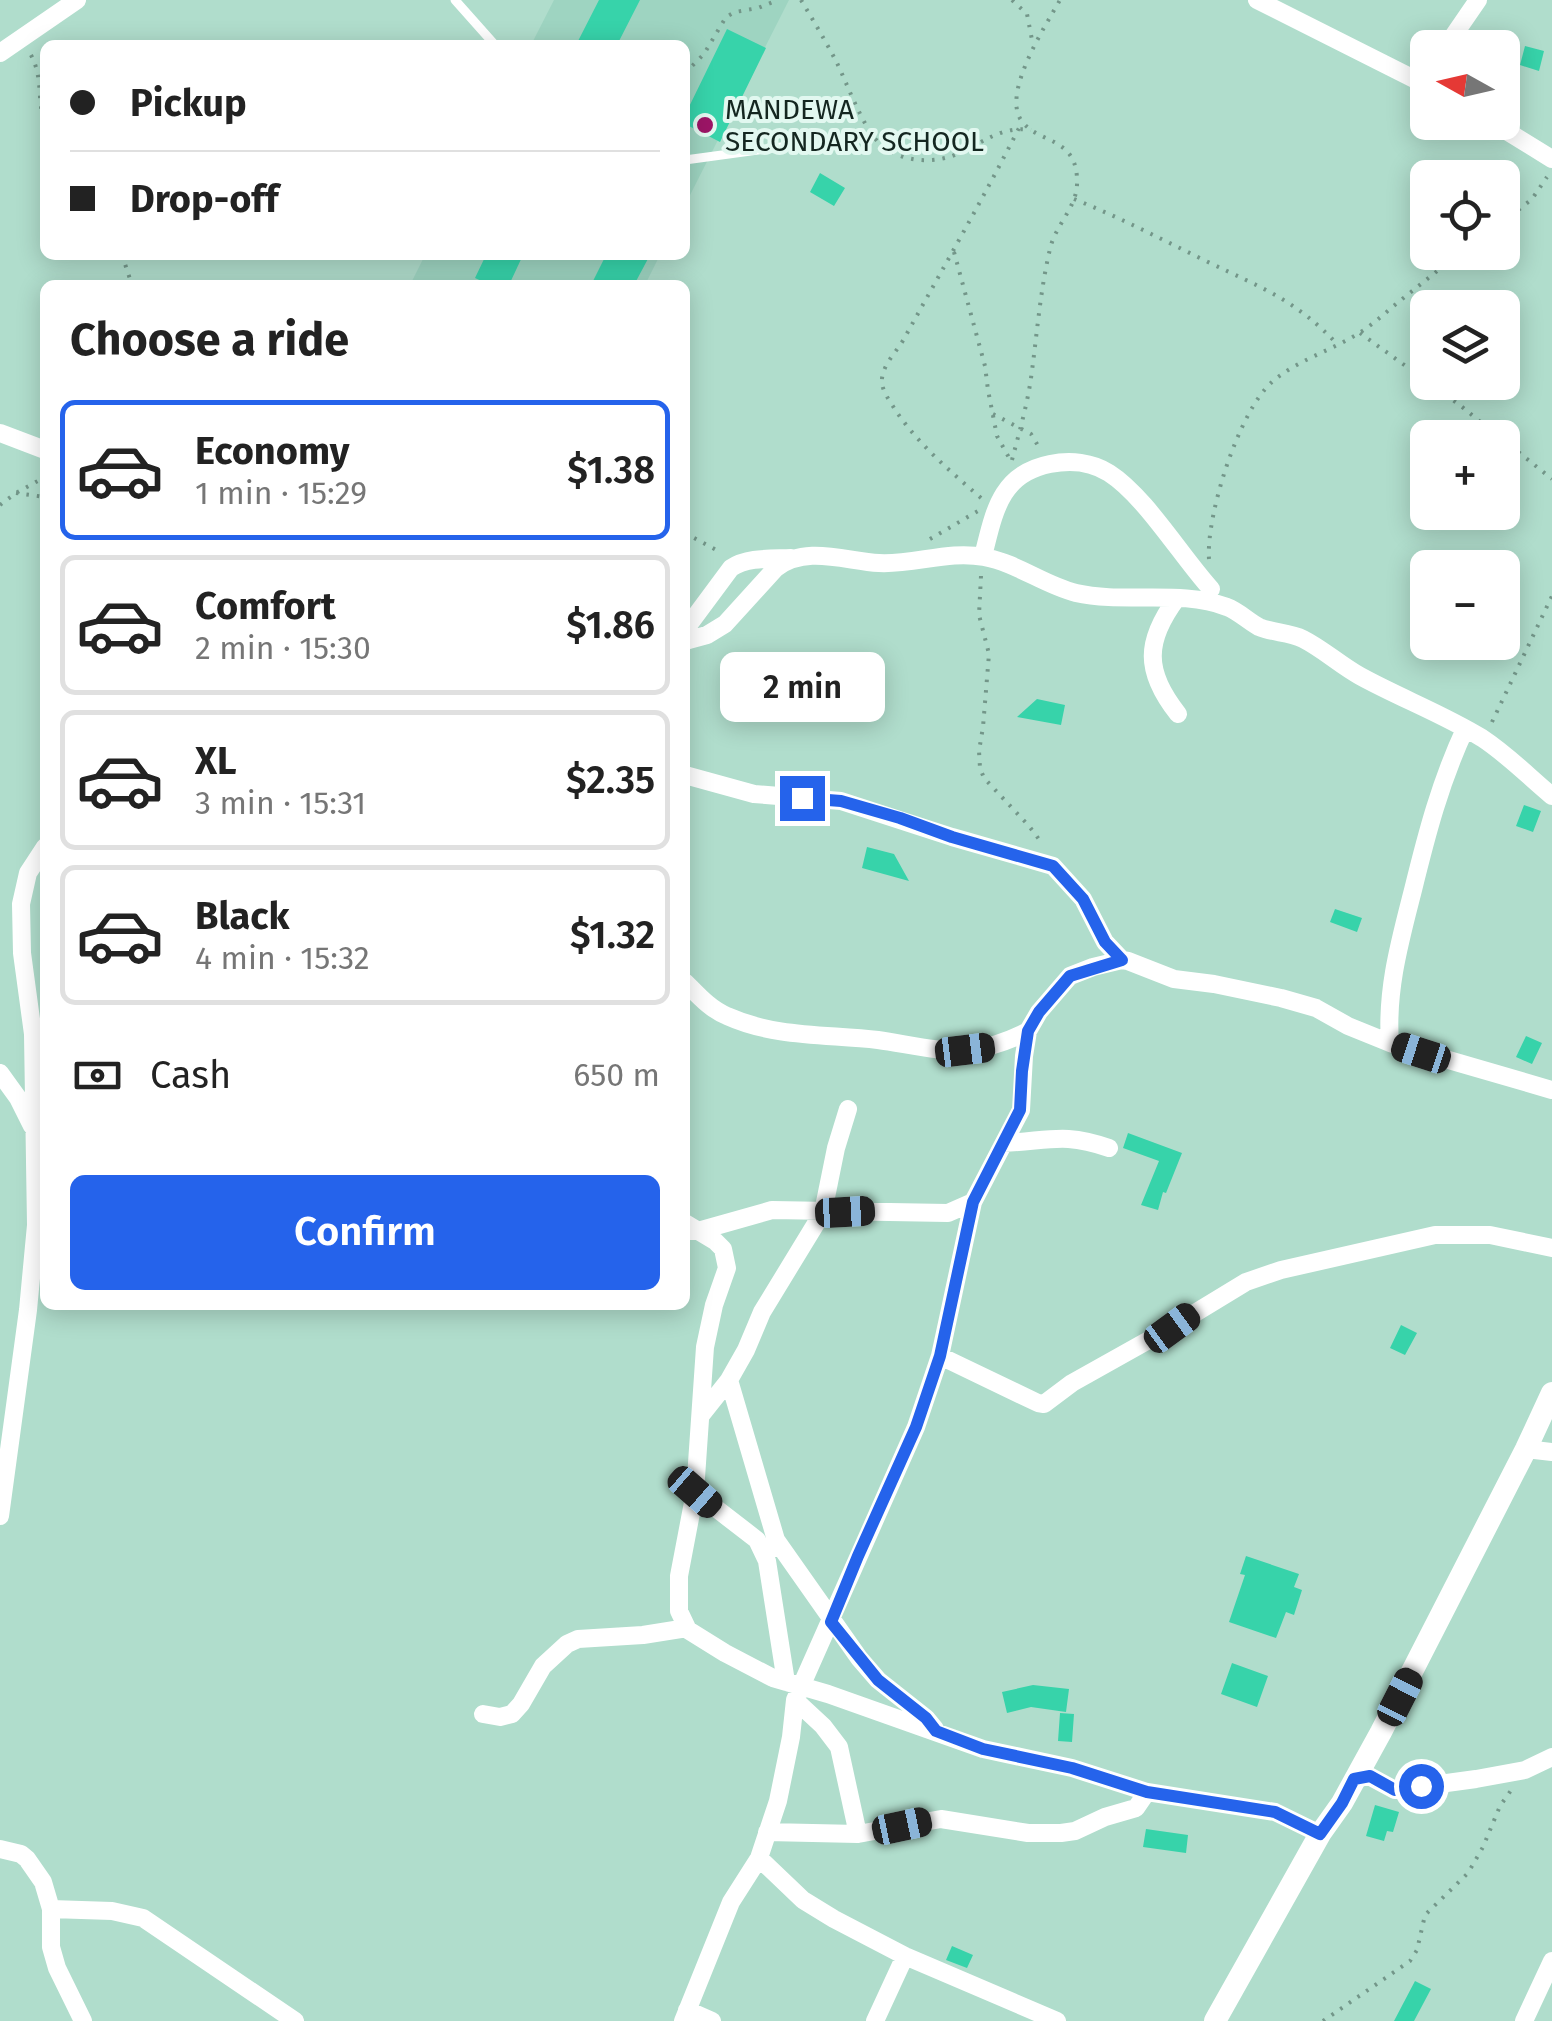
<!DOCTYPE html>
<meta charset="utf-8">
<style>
:root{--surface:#fff;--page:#f6f6f6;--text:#222;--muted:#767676;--line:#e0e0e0;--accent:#2563eb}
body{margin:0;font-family:"Fira Sans",sans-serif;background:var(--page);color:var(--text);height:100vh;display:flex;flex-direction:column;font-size:38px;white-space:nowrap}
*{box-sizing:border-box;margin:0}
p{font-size:32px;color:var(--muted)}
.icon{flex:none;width:55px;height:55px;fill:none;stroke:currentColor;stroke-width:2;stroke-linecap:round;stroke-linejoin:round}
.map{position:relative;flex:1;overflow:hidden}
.details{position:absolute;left:40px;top:280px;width:650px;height:1030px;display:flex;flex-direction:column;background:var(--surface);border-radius:15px;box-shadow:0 5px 25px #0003}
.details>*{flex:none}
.top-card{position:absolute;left:40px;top:40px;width:650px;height:220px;border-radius:15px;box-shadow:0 5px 25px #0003;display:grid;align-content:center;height:220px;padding:0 30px;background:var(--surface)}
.needle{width:65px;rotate:278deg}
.controls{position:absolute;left:1410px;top:30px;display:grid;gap:20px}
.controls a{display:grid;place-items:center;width:110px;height:110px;border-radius:15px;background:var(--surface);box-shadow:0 5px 25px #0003;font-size:50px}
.end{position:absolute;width:45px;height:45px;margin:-22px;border:12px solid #2563eb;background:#fff;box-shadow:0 0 0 5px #fff}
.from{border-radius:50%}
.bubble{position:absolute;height:70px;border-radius:15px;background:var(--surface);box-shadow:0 5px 25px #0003;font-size:32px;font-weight:600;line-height:70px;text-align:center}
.car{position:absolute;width:30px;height:60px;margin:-30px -15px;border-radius:12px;box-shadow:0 0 8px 2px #0007;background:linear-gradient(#222 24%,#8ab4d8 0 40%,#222 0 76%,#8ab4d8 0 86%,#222 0)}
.top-card b{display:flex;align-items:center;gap:35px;height:95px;font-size:38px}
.top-card b+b{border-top:2px solid var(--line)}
.top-card i{width:25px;height:25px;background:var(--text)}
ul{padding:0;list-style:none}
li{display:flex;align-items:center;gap:30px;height:140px;margin:0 20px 15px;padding:0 10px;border:5px solid var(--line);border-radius:15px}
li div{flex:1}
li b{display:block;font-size:38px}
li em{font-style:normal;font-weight:600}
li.selected{border-color:var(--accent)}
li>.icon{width:90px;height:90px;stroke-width:1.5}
h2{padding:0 30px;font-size:45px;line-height:120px}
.pay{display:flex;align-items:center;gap:25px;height:110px;padding:0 30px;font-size:38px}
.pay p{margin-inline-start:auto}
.button{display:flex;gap:20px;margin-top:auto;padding:20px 30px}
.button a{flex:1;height:115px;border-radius:15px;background:var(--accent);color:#fff;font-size:40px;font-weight:600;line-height:115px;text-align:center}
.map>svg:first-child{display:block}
.built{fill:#9ed4c1}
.building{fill:#37d3aa}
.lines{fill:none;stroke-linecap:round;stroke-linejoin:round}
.path{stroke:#739689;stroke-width:4;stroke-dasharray:2.5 8;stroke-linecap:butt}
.lane{stroke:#fff;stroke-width:9}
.street{stroke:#fff;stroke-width:18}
.secondary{stroke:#fff;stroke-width:22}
.route{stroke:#2563eb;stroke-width:12}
.poi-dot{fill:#9c1566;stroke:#e2f8f0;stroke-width:4}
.labels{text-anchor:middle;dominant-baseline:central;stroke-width:8;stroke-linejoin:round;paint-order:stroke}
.poi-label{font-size:28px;fill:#142620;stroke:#e2f8f0;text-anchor:start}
</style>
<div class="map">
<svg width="1552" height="2021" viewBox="0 0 1552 2021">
<rect width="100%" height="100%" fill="#b0ddcc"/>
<!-- built -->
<path class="built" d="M554,0H789L685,205V45H531Z
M425,255H660L645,285H410Z"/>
<!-- building -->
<path class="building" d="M599,0H640L617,45H576Z
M727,29L766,48L720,142L685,124V115Z
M1525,46L1544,51L1539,71L1520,65Z
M820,173L845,188L834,206L810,192Z
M486,255H523L509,285H490L475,278Z
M606,255H650L634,285H591Z
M1037,699L1065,705L1061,725L1017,717Z
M1524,805L1541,811L1533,832L1516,826Z
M867,847L894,854L909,881L862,868Z
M1335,909L1362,918L1357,932L1330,922Z
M1526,1036L1542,1043L1532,1064L1516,1057Z
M1128,1133L1182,1153L1166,1193L1163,1192L1158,1210L1141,1205L1159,1161L1123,1148Z
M1401,1325L1417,1333L1405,1355L1390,1348Z
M1246,1556L1299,1574L1294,1587L1302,1590L1294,1615L1286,1612L1276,1638L1229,1622L1245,1575L1240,1574Z
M1232,1663L1268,1676L1257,1707L1221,1694Z
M1033,1685L1069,1689L1066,1712L1031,1707L1007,1713L1002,1692Z
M1060,1713L1074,1714L1072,1742L1058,1741Z
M1375,1805L1399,1812L1393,1832L1387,1831L1384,1841L1366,1836Z
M1146,1829L1188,1835L1186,1853L1143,1847Z
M952,1946L973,1955L967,1968L946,1960Z
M1415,1981L1431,1989L1414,2021H1394Z"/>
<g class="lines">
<!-- path -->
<path class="path" d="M801,0C813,20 825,40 836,61C847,83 862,126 879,143C898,161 929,164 952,156C981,145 1000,125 1031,130
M1012,0L1027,14L1033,45
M31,55C44,80 36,99 45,123
M685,73L704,54L726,17L735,12L758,8L778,0
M1074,199C1121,218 1163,240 1208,262C1262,288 1296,300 1338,345
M1502,223L1532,199L1547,177
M954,252L985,366L988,390L997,436L1012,463
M122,255L132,285
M1360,333L1461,406L1500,438
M993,414L1031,434L1040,449
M1502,439L1552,479
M1012,460C1019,433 1027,406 1031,378C1037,335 1040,291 1050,249C1055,226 1076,208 1077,185C1079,135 1038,145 1021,120C1002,92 1046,25 1060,0
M16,493L45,497
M981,498C950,471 920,446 896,411C891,403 884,394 882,384C880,366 898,351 905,337C943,268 983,199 1019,128
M0,505L16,493L45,477
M685,533L720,552
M930,539L978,511
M1209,559C1206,515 1239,411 1272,382C1297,360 1331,351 1359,333C1374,324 1387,311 1401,300C1421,284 1441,268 1461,252
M981,576L979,615L989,654L983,727L979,751L980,768L984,778L1029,826L1041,842
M1492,722L1552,596
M1323,2021L1410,1961L1417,1950L1425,1915L1468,1873L1483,1847L1500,1806L1512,1789"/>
<!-- lane -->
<path class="lane" d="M455,0L495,45
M685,160L810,143"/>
<!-- street -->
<path class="street" d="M1257,0L1428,86
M1445,48L1478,0
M0,53L77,0
M1492,122L1552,159
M0,433L45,450
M983,556C994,514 999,474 1050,464C1070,460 1092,462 1109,473C1145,496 1181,556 1211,589
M1177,598C1145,641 1144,671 1178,714
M685,630L731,568C748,557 771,559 791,558
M685,641L707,635L725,624L776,568C806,545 845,561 879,563C914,565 949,550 984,557C1017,563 1044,585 1076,593C1124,604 1181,589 1227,607C1238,611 1248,621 1259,627C1273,633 1289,632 1303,639C1323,649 1340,665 1360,676C1400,698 1443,714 1482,738C1508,755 1529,777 1552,796
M685,775L754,794L841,801L952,837L1053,866L1083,899L1105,942L1122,960
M685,982C698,995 710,1009 727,1016C776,1038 827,1034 878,1040C908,1044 940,1053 970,1050C992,1047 1009,1041 1028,1031
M1390,1043C1386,990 1400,941 1413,890C1427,833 1440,783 1465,729
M0,1073L18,1098L32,1126
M1004,1143C1049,1141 1064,1132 1109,1148
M685,1223L715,1241L723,1249L727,1268L714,1305L705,1347L695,1492L679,1576V1611L688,1630L725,1653L773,1678L828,1694L983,1749L1072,1768L1147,1792
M690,1231H698L772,1210L948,1213L973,1202
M940,1356L1038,1403L1044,1404L1072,1383L1172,1327L1246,1282L1281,1270L1435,1235H1490L1552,1248
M729,1380L776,1540L775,1548
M702,1414L729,1380L746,1350L762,1312L823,1212L836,1148L848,1109
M1526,1449L1552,1452
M695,1492L757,1540L767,1561L786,1682
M0,1516L28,1310L36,1225L33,1034L22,953L21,904L28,873L45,847
M776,1540L859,1658L878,1680L926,1718L935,1729
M795,1700L823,1726L839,1747L858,1834
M483,1714L500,1717L512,1714L521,1704L543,1666L567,1644L578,1639L643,1635L687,1628
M1355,1779L1369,1776L1395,1790L1476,1779L1525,1770L1552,1757
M767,1832L858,1834L941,1819L1028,1833H1061L1075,1831L1105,1817L1136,1808L1147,1792L1275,1812L1320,1834
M0,1849L21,1854L27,1859L43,1882L51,1909V1947L57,1968L83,2021
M759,1858L803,1900L834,1919L905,1956L1057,2021
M51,1909L112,1911L143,1918L295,2021
M687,2010L712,2021
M683,2021L731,1902L759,1858L778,1801L791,1737L795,1700L916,1427L940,1356L973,1202L1021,1110L1024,1056L1028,1031L1039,1012L1070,976L1093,967L1122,960L1128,961L1174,979L1214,984L1281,998L1316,1008L1348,1026L1390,1043L1552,1090
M875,2021L905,1956
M1524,2021L1552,1961"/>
<!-- secondary -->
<path class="secondary" d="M1215,2021L1320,1834L1342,1803L1381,1732L1526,1449L1552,1393"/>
</g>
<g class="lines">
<!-- route -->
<path class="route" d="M802,798L841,801L900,818L952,837L1053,866L1083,899L1105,942L1122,960L1070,976L1039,1012L1028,1031L1022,1071L1020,1110L973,1202L940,1356L916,1427L858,1556L831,1622L878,1680L926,1718L936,1731L983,1749L1072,1768L1147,1792L1275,1812L1320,1834L1342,1803L1354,1779L1370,1776L1395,1790L1421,1786"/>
</g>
<!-- markers -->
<circle class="poi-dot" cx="705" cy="125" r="10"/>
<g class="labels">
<!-- poi labels -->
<g class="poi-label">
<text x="725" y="109">MANDEWA<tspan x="725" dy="32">SECONDARY SCHOOL</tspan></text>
</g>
</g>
</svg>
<div class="controls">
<a><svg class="needle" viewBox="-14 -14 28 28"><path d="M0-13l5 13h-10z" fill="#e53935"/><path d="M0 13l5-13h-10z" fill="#767676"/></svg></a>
<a><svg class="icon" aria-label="locate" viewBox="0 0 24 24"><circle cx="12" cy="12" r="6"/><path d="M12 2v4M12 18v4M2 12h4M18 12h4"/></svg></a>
<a><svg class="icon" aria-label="layers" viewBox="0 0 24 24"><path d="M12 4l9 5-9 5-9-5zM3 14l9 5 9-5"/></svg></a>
<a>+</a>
<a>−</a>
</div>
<i class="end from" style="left:1421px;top:1786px"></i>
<i class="end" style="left:802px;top:798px"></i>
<div class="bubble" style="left:720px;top:652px;width:165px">2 min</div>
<i class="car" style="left:965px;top:1050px;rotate:83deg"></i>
<i class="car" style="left:1421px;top:1053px;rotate:288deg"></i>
<i class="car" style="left:845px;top:1212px;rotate:87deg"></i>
<i class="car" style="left:1172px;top:1328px;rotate:54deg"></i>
<i class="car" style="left:695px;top:1492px;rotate:131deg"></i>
<i class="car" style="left:1400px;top:1697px;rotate:27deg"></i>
<i class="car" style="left:902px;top:1826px;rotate:78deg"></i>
<div class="top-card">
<b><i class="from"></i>Pickup</b>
<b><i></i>Drop-off</b>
</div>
<section class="details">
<h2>Choose a ride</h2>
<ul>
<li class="selected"><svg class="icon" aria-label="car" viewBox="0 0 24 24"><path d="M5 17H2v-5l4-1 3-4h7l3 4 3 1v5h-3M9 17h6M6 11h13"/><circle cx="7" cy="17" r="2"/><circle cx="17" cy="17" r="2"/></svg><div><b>Economy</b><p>1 min · 15:29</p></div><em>$1.38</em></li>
<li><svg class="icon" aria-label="car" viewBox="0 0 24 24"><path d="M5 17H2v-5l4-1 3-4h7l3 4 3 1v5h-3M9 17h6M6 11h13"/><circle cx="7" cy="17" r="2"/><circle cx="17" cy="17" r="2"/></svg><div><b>Comfort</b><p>2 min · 15:30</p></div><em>$1.86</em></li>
<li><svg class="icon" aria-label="car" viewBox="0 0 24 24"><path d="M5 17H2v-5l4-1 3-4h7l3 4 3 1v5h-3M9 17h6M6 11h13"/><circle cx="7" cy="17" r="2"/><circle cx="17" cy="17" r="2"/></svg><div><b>XL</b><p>3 min · 15:31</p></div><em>$2.35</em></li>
<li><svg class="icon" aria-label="car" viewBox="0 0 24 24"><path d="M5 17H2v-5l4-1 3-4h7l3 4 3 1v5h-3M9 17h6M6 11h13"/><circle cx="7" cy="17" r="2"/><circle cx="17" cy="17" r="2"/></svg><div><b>Black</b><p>4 min · 15:32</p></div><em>$1.32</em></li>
</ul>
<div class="pay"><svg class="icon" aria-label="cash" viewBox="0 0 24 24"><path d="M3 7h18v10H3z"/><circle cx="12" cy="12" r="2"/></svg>Cash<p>650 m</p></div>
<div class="button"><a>Confirm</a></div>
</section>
</div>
